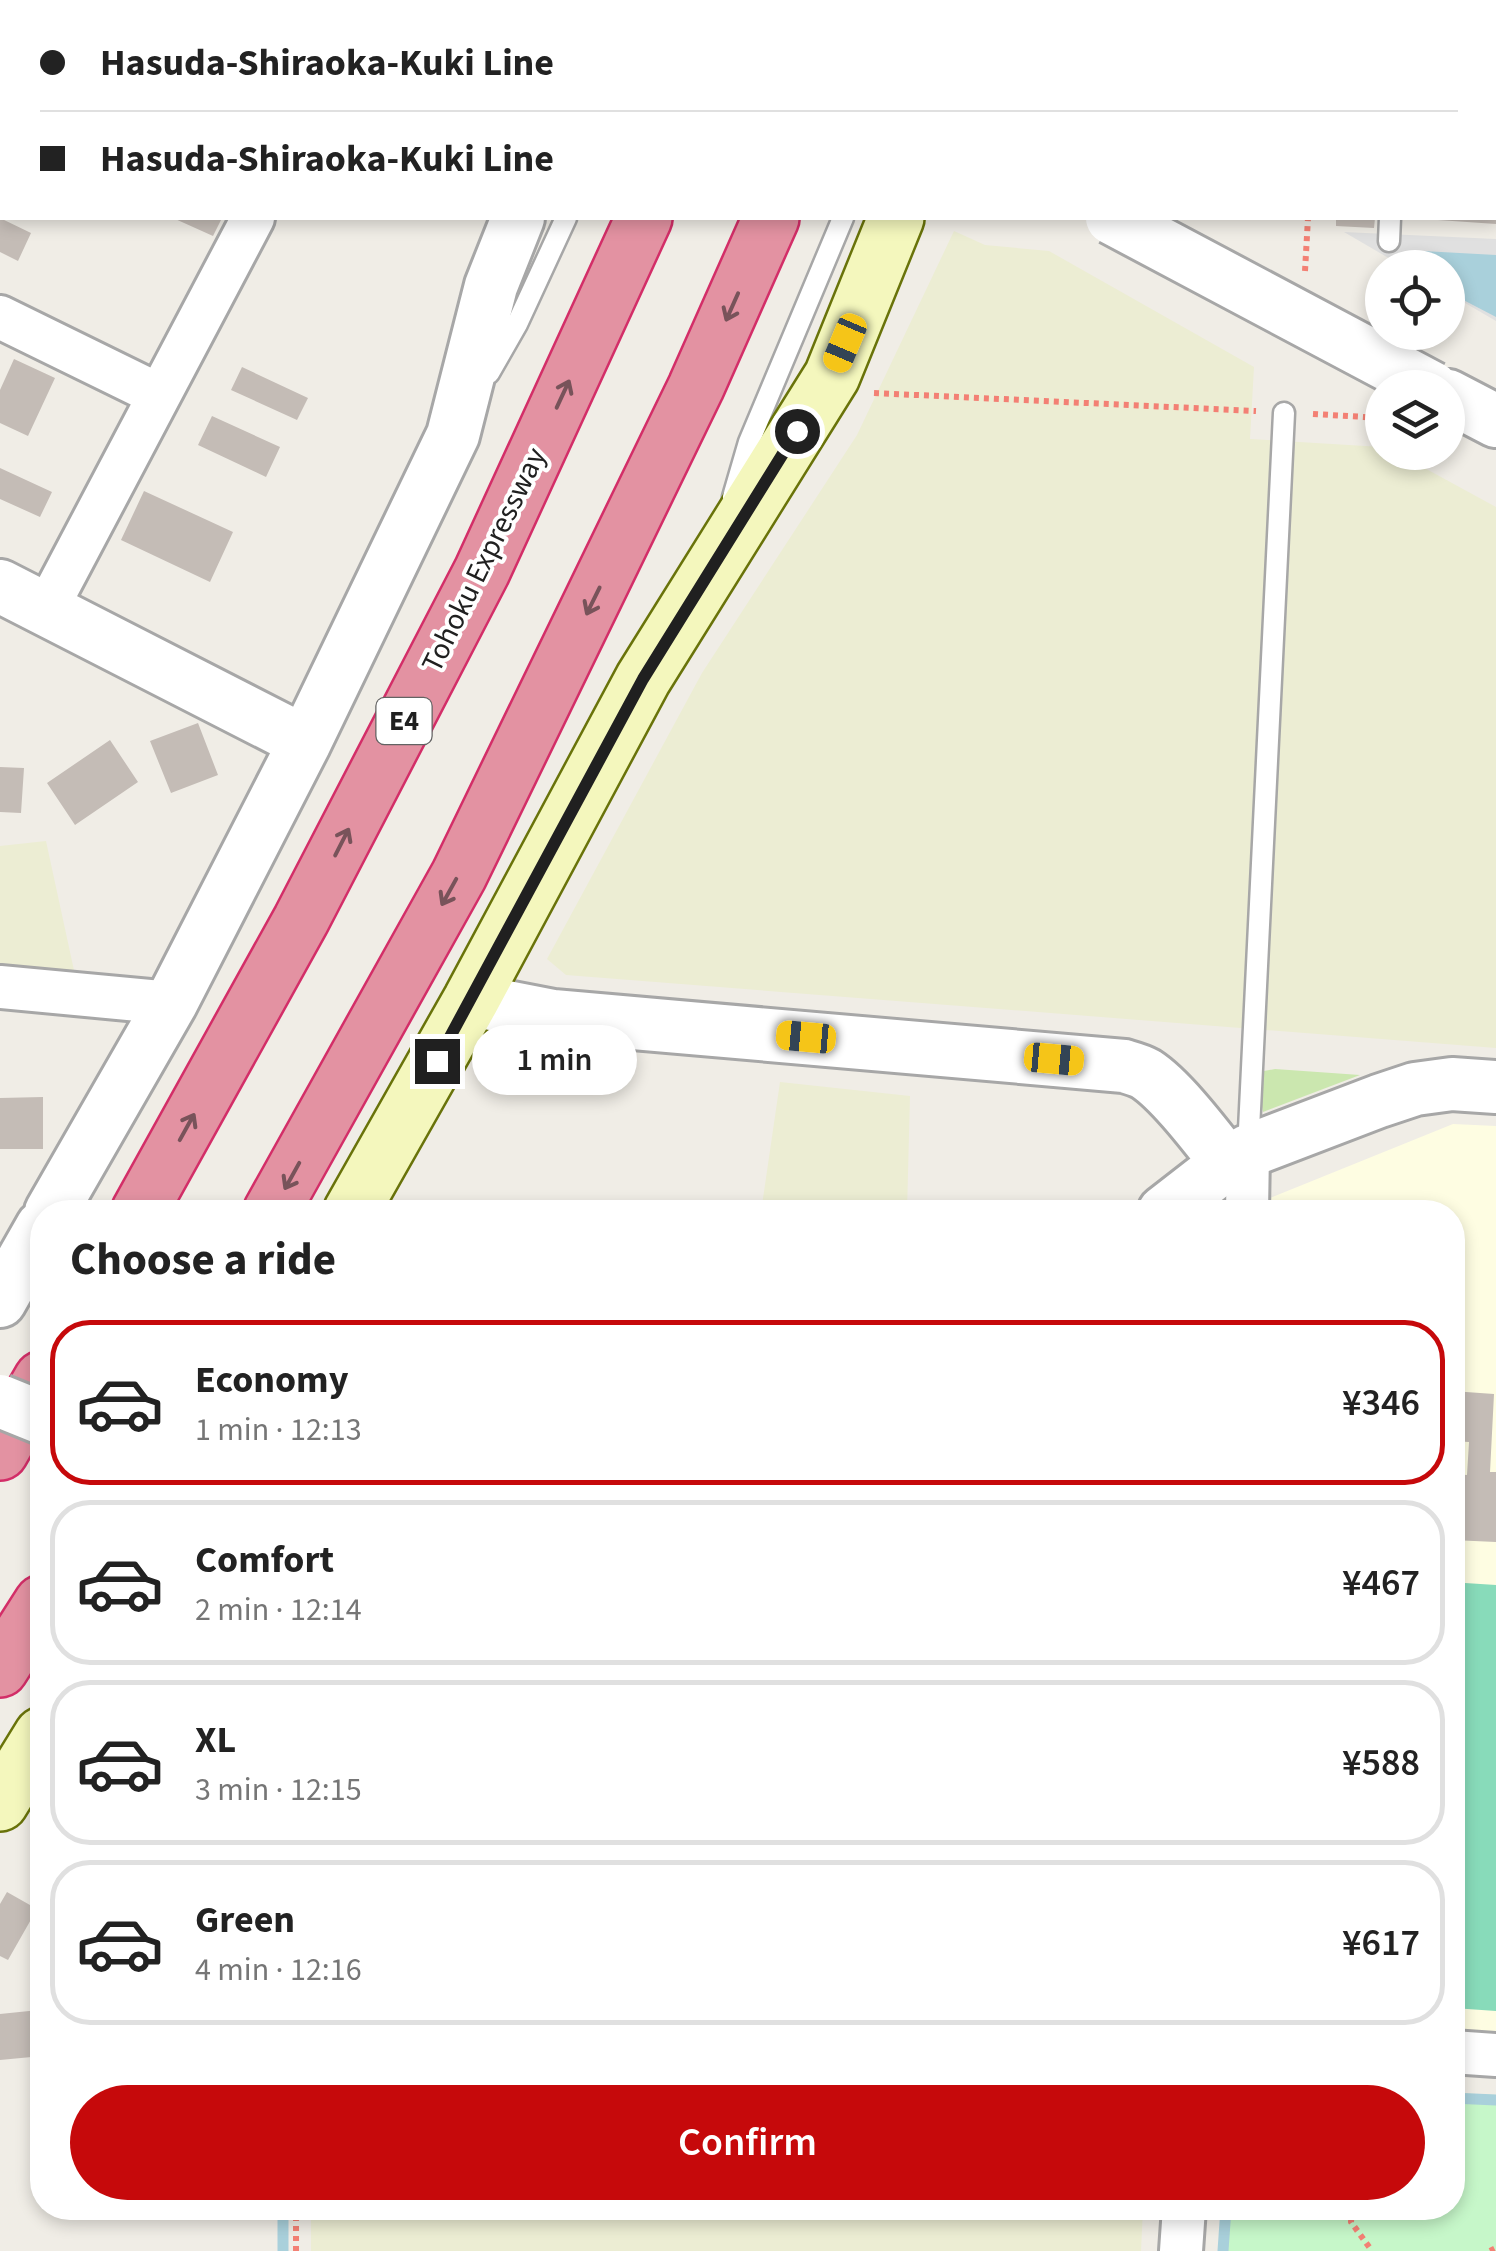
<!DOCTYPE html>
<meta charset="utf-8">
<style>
:root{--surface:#fff;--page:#f6f6f6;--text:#222;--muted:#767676;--line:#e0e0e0;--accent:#c6090b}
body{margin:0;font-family:"Source Sans 3",sans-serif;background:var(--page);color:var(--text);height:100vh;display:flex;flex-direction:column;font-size:38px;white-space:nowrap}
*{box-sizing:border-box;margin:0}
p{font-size:32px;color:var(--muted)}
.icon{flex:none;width:55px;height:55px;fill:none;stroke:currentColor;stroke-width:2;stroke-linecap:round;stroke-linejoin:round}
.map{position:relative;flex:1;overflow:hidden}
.panel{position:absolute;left:30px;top:1200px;width:1435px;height:1020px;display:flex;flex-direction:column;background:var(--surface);border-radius:40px;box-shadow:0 5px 15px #0003}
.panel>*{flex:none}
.banner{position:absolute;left:0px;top:0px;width:1498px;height:220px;box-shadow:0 5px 15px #0003;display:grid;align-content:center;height:220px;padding:0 40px;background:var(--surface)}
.controls{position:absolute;left:1365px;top:250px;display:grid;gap:20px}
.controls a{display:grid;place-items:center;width:100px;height:100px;border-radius:50%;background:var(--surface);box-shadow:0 5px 15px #0003;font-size:50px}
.end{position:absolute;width:45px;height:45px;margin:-22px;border:12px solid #202020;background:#fff;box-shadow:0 0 0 5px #fff}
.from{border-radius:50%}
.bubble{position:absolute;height:70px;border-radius:35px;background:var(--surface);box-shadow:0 5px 15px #0003;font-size:32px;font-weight:600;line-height:70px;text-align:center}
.car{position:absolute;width:30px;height:60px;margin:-30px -15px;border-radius:12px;box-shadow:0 0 8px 2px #0007;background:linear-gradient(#f5c518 24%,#345 0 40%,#f5c518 0 76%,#345 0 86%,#f5c518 0)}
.banner b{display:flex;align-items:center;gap:35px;height:95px;font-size:38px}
.banner b+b{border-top:2px solid var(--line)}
.banner i{width:25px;height:25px;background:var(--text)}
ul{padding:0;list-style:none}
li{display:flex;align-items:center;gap:30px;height:165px;margin:0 20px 15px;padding:0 20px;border:5px solid var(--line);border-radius:40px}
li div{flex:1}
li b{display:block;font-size:38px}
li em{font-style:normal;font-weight:600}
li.on{border-color:var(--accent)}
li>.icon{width:90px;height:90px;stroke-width:1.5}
h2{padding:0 40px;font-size:45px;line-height:120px}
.button{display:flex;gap:20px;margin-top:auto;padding:20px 40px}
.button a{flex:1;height:115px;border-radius:60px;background:var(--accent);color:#fff;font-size:40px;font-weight:600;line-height:115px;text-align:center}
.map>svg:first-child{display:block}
.education{fill:#fefde2}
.farmland{fill:#ecedd3}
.grass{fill:#cbe7af}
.park{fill:#c6f7c9}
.pitch{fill:#88dbba}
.parking{fill:#e0e0e0}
.water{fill:#a9d0db}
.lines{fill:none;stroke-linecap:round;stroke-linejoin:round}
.stream{stroke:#a9d0db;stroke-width:11}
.building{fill:#c4bcb6}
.service-casing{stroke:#a7a7a7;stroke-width:25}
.minor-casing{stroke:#a7a7a7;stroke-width:48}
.tertiary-casing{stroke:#a7a7a7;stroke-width:58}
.secondary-casing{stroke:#69730a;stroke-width:60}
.motorway-casing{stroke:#d32e68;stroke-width:60}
.path{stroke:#f38074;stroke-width:6;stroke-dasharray:5 5;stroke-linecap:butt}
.service{stroke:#fff;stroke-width:20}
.minor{stroke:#fff;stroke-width:42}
.tertiary{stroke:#fff;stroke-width:52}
.secondary{stroke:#f4f7bd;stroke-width:55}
.motorway{stroke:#e392a2;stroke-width:55}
.tertiary-bridge-casing{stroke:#a7a7a7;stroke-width:58;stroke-linecap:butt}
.tertiary-bridge{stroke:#fff;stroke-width:52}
.oneway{stroke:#78535a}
.route{stroke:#202020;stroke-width:12}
.labels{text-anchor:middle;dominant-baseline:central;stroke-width:8;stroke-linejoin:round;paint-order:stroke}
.shield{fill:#fff;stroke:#636363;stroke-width:2.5}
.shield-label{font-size:28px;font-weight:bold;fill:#202020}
.street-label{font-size:30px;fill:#202020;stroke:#fff}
</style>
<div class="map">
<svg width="1496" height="2251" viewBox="0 0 1496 2251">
<rect width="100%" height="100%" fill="#f0ede6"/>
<!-- education -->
<path class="education" d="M1453,1124L1496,1126V2045L1453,2043L1452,1212H1265V1200Z"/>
<!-- farmland -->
<path class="farmland" d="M954,231L985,245L1049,251L1254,367L1250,439L1382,447V452L1397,453L1496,507V1048L566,975L547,959L702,673L857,435Z
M46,841L75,975L0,970V846Z
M780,1082L910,1096L907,1212H761Z
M311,2208H1143L1141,2251H311Z"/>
<!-- grass -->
<path class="grass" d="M1275,1069L1360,1075L1263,1112L1258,1084L1264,1071Z"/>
<!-- park -->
<path class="park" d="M1453,2093L1496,2095V2251H1219L1222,2208H1452Z"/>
<!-- pitch -->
<path class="pitch" d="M1465,1583L1496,1585V2011L1453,2008L1452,1762Z"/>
<!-- parking -->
<path class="parking" d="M1344,232L1496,239V321L1448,293V268L1404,267Z"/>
<!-- water -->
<path class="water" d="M1423,251L1496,255V317L1448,292V268L1408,267Z"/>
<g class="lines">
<!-- stream -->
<path class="stream" d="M1452,2098L1496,2100
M283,2251V2208
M1223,2251L1226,2208"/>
</g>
<!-- building -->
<path class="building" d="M0,218L31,233L18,261L0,252Z
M173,218H222L213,236Z
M1336,218H1375L1374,228L1336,226Z
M1438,218H1496V224L1438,220Z
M14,359L55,378L28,436L0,423V390Z
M242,367L308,398L297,420L231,390Z
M212,416L280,447L266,477L198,445Z
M0,468L52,492L40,517L0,499Z
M144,491L233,532L210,582L121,540Z
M198,723L218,775L171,793L150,741Z
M110,740L138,782L75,825L47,783Z
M0,767L24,768L21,813L0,812Z
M43,1097V1149H0V1098Z
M1452,1391L1494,1394L1490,1472H1496V1542L1452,1540V1474L1467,1475L1469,1442L1452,1441Z
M7,1892L37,1909L8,1960L0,1956V1904Z
M39,2010L40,2022H42V2056L0,2060V2014Z"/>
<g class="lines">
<defs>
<path id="service" d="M661,2L662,0
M947,2L950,0
M1401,2V0
M1389,241L1390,218
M489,373L517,324L566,218
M733,497L749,442L843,218
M1248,1150L1284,413"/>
<path id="minor" d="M559,0L564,2
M366,2L367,0
M0,41L2,42
M0,317L159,395
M46,610L253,218
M0,987L171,1003
M1247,1212L1248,1151
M1452,2052L1496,2055
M1181,2251L1184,2208"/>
<path id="tertiary" d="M702,0L707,2
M608,2L609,0
M1448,396L1496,421
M0,586L305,742
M471,1000L553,1016L1124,1066C1131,1068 1139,1070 1146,1074C1172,1091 1207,1138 1227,1163
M51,1212L171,1003L305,742L453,435L491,286L518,218
M1164,1212L1227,1163L1248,1151L1379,1101L1415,1089L1452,1084L1496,1087
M0,1301L42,1227"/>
<path id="secondary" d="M981,2L982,0
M351,1212L471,1000L643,679L832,376L896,218
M0,1803L42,1735"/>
<path id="motorway" d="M740,2L741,0
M862,2L863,0
M139,1212L301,920L482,571L644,218
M271,1212L459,875L696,387L771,218
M0,1452L42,1379
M0,1669L42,1603"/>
</defs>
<!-- service casing -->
<use href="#service" class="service-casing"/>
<!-- minor casing -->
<use href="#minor" class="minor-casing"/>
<!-- tertiary casing -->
<use href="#tertiary" class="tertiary-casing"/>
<!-- secondary casing -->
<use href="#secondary" class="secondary-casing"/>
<!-- motorway casing -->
<use href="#motorway" class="motorway-casing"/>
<!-- path -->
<path class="path" d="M1320,2V0
M1305,271L1308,218
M874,393L1256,411
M1313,414L1382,418
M1352,2208L1351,2222L1372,2251
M296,2251V2208
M1490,2251L1496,2248"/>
<!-- service -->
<use href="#service" class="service"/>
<!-- minor -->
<use href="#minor" class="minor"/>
<!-- tertiary -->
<use href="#tertiary" class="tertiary"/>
<!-- secondary -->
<use href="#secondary" class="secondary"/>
<!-- motorway -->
<use href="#motorway" class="motorway"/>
<defs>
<path id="tertiary-bridge" d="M1112,218L1432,388
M0,1401L42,1418"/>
</defs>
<!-- tertiary-bridge casing -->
<use href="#tertiary-bridge" class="tertiary-bridge-casing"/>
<!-- tertiary-bridge -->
<use href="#tertiary-bridge" class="tertiary-bridge"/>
</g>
<!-- one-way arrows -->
<defs><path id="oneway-shaft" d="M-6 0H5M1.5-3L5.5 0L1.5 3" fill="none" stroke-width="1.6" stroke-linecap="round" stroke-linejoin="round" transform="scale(2.5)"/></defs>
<g class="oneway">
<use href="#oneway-shaft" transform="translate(732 307) rotate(114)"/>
<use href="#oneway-shaft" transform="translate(563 394) rotate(-65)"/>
<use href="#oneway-shaft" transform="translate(593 601) rotate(116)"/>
<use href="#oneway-shaft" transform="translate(342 842) rotate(-63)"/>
<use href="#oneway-shaft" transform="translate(449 892) rotate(119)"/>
<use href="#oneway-shaft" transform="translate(187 1127) rotate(-61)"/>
<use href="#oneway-shaft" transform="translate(292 1176) rotate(119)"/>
</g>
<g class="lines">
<!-- route -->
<path class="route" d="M437,1061L643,679L797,431"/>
</g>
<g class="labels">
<!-- shield labels -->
<rect class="shield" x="376.5" y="698" width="55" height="46" rx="8"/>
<g class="shield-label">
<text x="404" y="721">E4</text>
</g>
<!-- street labels -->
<g class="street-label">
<text transform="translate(484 560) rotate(-64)">Tohoku Expressway</text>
</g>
</g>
</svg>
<div class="controls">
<a><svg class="icon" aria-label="locate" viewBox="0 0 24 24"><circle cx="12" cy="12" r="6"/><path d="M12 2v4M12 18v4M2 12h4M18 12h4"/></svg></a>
<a><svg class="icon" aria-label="layers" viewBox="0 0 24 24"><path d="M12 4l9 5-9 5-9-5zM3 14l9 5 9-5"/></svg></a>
</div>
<i class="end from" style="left:797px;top:431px"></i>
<i class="end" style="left:437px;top:1061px"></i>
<div class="bubble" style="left:472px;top:1025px;width:165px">1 min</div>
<i class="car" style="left:845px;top:343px;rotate:203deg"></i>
<i class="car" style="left:806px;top:1037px;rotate:275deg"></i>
<i class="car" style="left:1054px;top:1059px;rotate:95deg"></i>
<div class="banner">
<b><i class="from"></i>Hasuda-Shiraoka-Kuki Line</b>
<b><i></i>Hasuda-Shiraoka-Kuki Line</b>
</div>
<section class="panel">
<h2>Choose a ride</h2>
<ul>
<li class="on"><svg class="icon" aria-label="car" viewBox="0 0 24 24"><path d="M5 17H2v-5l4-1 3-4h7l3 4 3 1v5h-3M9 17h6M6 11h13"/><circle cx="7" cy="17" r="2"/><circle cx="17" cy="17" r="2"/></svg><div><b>Economy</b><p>1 min · 12:13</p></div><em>¥346</em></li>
<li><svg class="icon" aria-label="car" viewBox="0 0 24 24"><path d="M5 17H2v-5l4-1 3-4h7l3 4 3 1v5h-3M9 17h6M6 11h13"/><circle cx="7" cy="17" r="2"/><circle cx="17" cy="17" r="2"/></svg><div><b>Comfort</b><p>2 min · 12:14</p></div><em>¥467</em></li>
<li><svg class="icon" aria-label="car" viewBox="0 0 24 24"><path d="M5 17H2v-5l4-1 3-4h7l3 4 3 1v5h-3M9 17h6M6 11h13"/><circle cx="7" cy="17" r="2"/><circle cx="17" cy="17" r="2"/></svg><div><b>XL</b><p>3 min · 12:15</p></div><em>¥588</em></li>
<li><svg class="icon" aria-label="car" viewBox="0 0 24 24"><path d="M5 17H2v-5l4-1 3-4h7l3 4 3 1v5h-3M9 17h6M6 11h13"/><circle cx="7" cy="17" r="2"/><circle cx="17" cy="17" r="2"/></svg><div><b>Green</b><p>4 min · 12:16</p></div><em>¥617</em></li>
</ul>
<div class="button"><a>Confirm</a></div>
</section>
</div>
